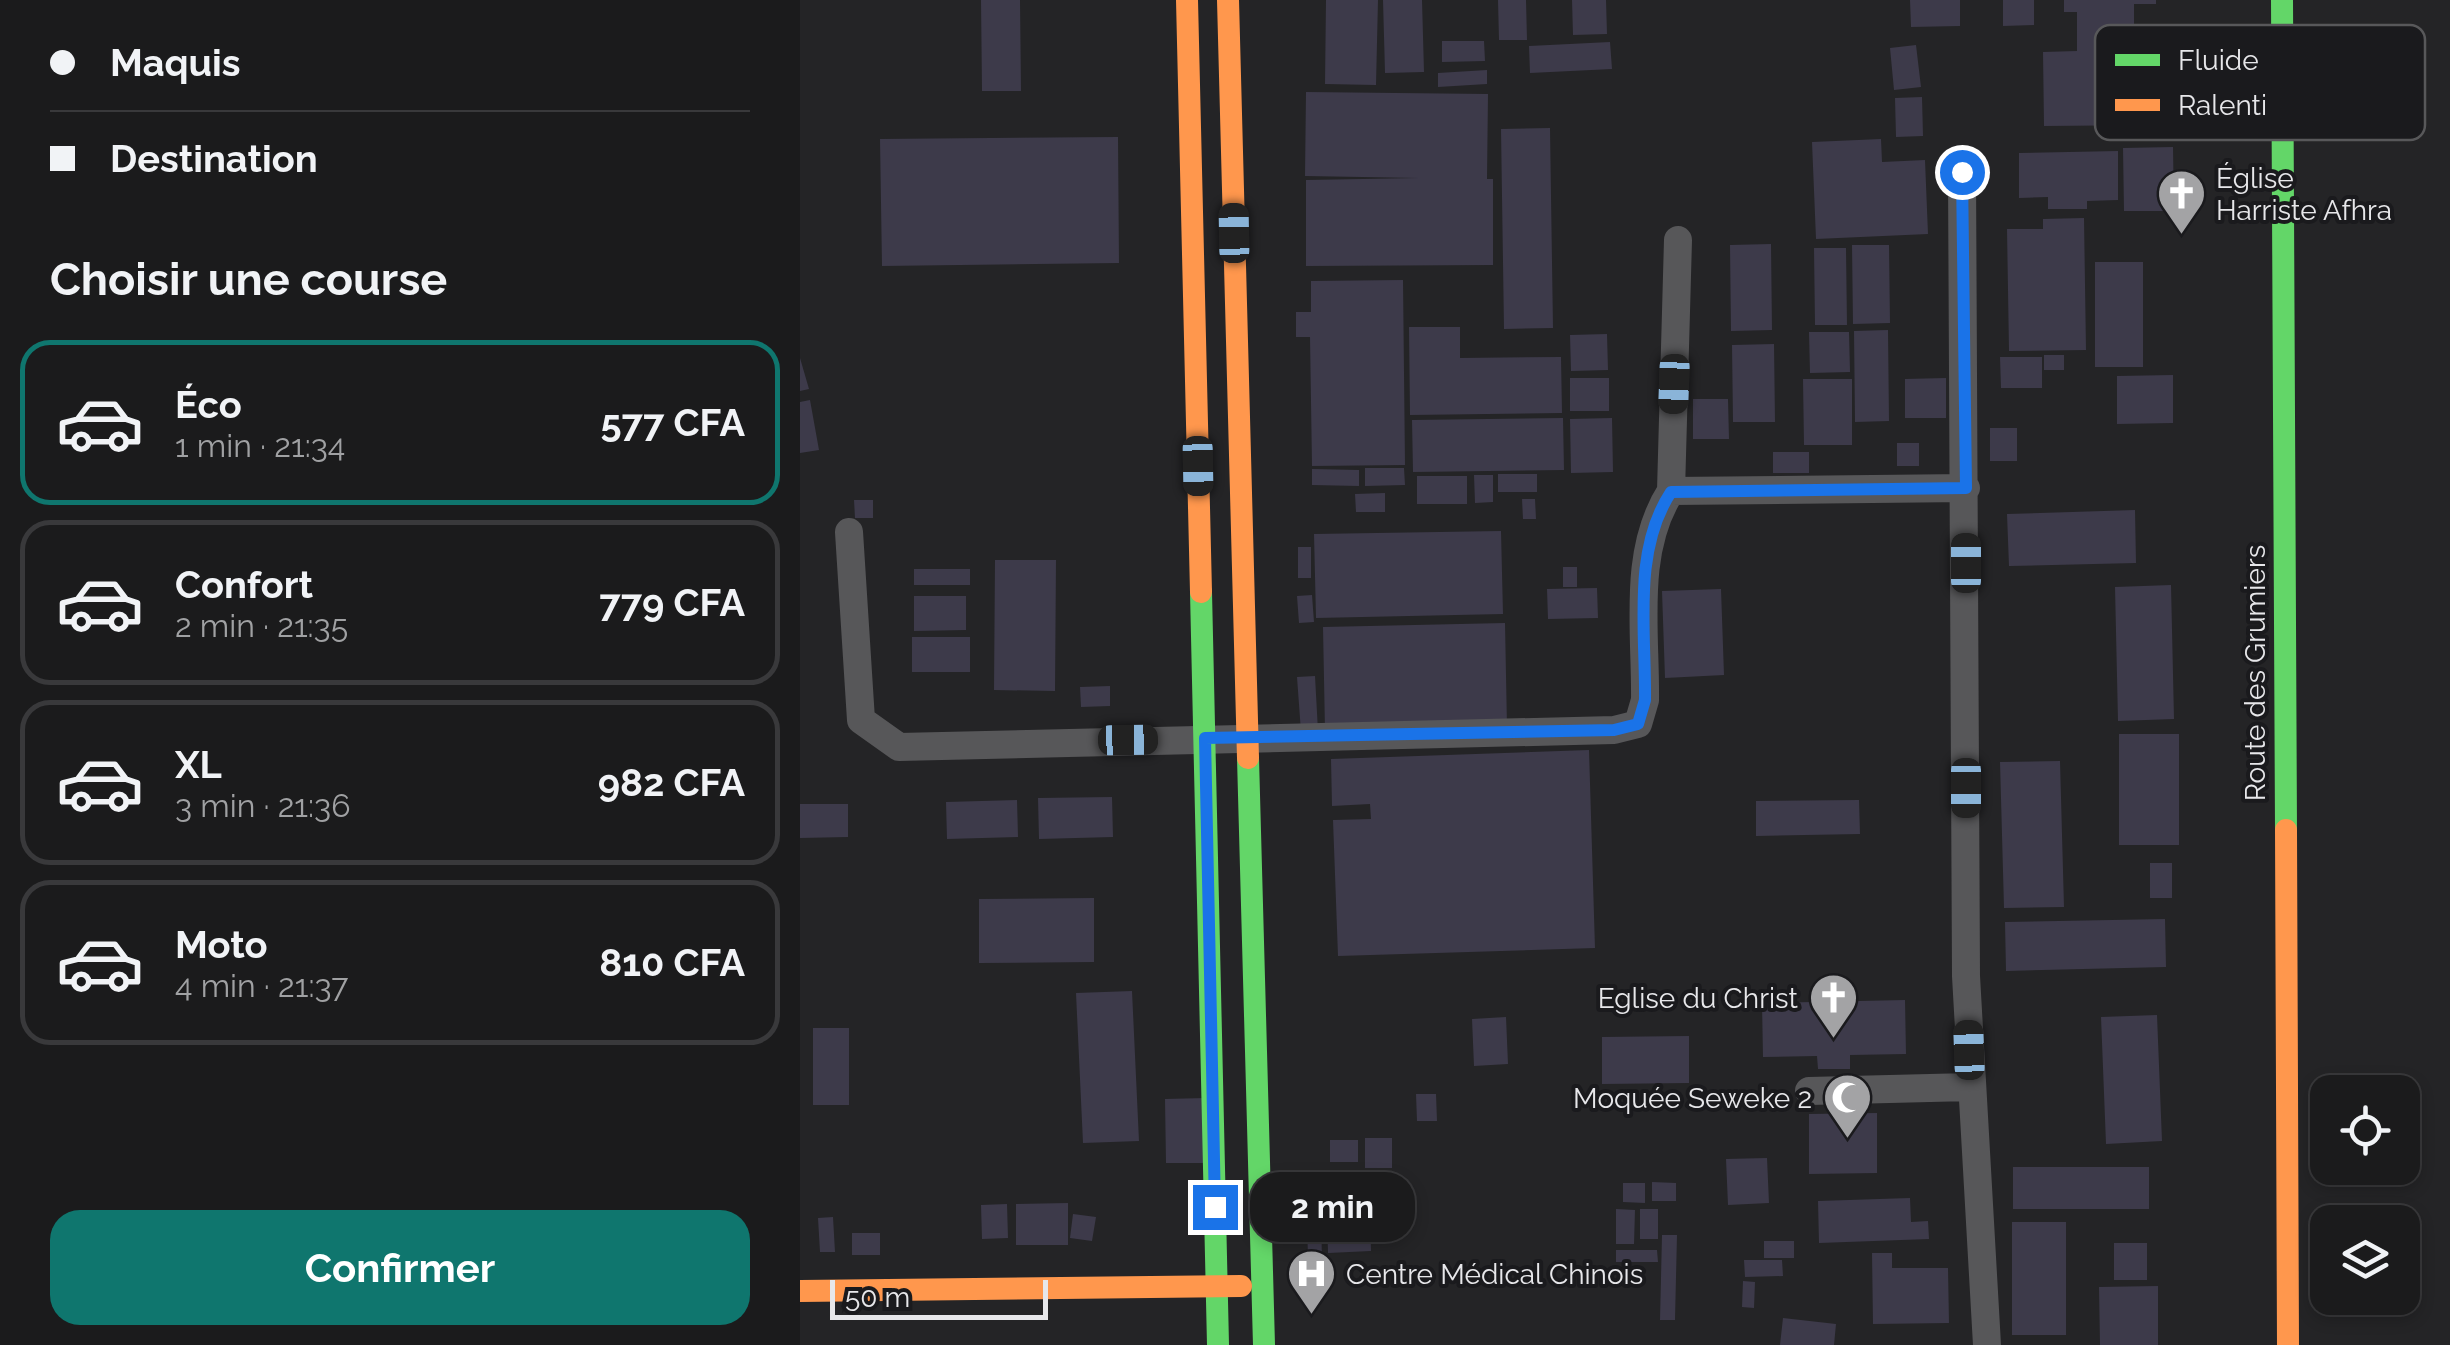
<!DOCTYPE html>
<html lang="fr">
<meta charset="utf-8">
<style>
:root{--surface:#1b1b1c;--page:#282829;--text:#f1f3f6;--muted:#a0a1a3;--line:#39393b;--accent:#0f766e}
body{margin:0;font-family:Raleway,sans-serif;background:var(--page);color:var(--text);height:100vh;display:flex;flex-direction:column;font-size:38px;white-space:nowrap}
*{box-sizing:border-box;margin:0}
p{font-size:32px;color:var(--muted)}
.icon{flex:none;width:55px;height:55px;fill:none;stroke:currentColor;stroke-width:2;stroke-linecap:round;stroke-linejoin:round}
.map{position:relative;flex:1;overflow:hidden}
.panel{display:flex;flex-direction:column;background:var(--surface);width:800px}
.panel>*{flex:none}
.banner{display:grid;align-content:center;height:220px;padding:0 50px;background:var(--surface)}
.tools{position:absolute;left:1510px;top:1075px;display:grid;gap:20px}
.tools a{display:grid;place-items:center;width:110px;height:110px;border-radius:20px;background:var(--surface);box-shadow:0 5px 15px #0003,0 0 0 2px var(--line);font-size:50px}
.scale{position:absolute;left:30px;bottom:25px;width:218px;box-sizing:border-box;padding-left:10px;border:5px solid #e7e7ea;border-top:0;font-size:28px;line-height:35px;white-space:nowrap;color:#e7e7ea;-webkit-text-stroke:8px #1a1a1d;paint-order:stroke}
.end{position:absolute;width:45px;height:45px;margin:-22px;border:12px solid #1a73e8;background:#fff;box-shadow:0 0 0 5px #fff}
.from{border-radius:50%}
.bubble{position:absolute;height:70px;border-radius:30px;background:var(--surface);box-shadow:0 5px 15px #0003,0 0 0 2px var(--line);font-size:32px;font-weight:700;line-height:70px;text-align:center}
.car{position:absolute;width:30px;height:60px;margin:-30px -15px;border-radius:12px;box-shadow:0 0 8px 2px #0007;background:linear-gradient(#222 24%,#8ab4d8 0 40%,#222 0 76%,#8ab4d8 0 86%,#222 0)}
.banner b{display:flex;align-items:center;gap:35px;height:95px;font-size:38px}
.banner b+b{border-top:2px solid var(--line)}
.banner i{width:25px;height:25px;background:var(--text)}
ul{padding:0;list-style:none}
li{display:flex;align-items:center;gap:30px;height:165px;margin:0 20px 15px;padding:0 30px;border:5px solid var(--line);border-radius:30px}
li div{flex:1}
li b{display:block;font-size:38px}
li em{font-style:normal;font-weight:700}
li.active{border-color:var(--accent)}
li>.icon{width:90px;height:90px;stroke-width:1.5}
h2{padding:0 50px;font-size:45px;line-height:120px}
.primary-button{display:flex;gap:20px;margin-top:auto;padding:20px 50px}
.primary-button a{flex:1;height:115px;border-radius:30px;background:var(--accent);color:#fff;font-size:40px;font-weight:700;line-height:115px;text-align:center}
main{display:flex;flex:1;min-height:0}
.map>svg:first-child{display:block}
.building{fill:#3d3a4a}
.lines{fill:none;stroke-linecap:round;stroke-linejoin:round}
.street{stroke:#575759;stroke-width:28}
.fast{stroke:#63d668;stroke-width:22}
.slow{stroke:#ff974d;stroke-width:22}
.route{stroke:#1a73e8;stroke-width:12}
.labels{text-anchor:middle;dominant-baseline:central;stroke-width:8;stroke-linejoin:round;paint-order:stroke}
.poi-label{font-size:28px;fill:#e7e7ea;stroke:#1a1a1d;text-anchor:start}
.street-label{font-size:28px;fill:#e7e7ea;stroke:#1a1a1d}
.key{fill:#1a1a1d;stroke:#58585a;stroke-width:2.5}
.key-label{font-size:28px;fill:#e7e7ea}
</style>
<main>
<section class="panel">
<div class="banner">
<b><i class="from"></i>Maquis</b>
<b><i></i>Destination</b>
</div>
<h2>Choisir une course</h2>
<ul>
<li class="active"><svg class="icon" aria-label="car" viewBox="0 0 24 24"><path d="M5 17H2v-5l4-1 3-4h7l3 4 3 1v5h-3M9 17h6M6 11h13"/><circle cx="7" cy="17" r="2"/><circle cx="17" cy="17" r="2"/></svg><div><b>Éco</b><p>1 min · 21:34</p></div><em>577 CFA</em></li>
<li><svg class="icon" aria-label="car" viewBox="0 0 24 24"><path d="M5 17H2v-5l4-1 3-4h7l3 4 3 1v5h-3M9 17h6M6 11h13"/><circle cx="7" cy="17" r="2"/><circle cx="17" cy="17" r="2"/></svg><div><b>Confort</b><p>2 min · 21:35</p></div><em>779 CFA</em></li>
<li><svg class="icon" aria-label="car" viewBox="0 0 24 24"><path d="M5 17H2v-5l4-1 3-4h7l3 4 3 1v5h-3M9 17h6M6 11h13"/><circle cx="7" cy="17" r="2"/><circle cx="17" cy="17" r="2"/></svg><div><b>XL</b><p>3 min · 21:36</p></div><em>982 CFA</em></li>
<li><svg class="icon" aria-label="car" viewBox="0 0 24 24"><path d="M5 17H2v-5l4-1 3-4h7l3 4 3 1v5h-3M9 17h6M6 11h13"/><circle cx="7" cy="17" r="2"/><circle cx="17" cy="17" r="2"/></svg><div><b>Moto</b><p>4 min · 21:37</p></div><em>810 CFA</em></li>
</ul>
<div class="primary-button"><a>Confirmer</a></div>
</section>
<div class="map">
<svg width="1650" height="1345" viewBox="0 0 1650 1345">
<rect width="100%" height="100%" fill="#242426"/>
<!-- building -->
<path class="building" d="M181,0H220L221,91H182Z
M526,0H578L576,85L525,84Z
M583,0H622L624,72L585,73Z
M698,0H726L727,40H699Z
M772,0H806L807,34L773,35Z
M1110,0H1160V26L1111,27Z
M1203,0H1234V25L1203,26Z
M1264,0H1356V4H1334V35H1357L1358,125L1244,126L1243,52L1277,51V12H1264Z
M642,41H684L685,61L642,62Z
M810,42L812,69L730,73L729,46Z
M1116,45L1121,87L1094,90L1090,48Z
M687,70V84L638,87V73Z
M506,92L688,94L687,179H693V265L506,266V180L618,178L505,176Z
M1122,97L1123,136L1096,137L1095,98Z
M750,128L753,328L704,329L701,129Z
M318,137L319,263L82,266L80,139Z
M1081,139L1082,162L1125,160L1128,234L1016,239L1012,142Z
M1373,147L1374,211H1324L1323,148Z
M1318,151V200L1287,201V209H1248V197L1219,198V153Z
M1284,218L1286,350L1209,351L1207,229H1243V219Z
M971,244L972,330L931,331L930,245Z
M1052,245H1089L1090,323L1053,324Z
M1014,248H1046L1047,325H1015Z
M1295,262H1343V367H1295Z
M603,280L605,465L512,466L510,337H496V312H511V281Z
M609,327H660V358L761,357L762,413L610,415Z
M1088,330L1089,421L1055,422L1054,331Z
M1009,332H1049L1050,372L1010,373Z
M807,334L808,370L771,371L770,335Z
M974,344L975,422H933L932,345Z
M1244,355H1264V370H1244Z
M1200,357H1242V388H1201Z
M0,358L9,389L0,391Z
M1373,375V423L1317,424V376Z
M770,378H809V411H770Z
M1146,378V418H1105V379Z
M1003,379H1052V445H1004Z
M893,399H928L929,439H893Z
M10,400L19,450L0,453V402Z
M763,418L764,470L613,472L612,420Z
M812,418L813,472L771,473L770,419Z
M1190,428H1217V461H1190Z
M1097,443H1119V466H1097Z
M973,452H1009V473H973Z
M565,468H604L605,485L565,486Z
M512,469L559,470V486L512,485Z
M698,474H737V492H698Z
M674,475H693V502L675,503Z
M617,476H667V504H617Z
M585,493V512H556L555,494Z
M722,499H735L736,519H723Z
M54,500H73V518H55Z
M1335,510L1336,563L1209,566L1207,514Z
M701,531L703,614L516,618L514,534Z
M498,547H511V578H498Z
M195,560H256L255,691L194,690Z
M763,567H777V587H763Z
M114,569H170V585H114Z
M1371,585L1374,719L1318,721L1315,587Z
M797,588L798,618L748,619L747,589Z
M921,589L924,675L865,678L862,591Z
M512,595L514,622L499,623L497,596Z
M114,596H166V630L114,631Z
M705,623L707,727L525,731L523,627Z
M112,637H170V672H112Z
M515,676L518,731L501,732L497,677Z
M310,686V706L281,707L280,687Z
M1319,734H1379V845H1319Z
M789,750L795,948L538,956L533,820L571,819L570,804L532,806L531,759Z
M1260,761L1264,907L1204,908L1200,762Z
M312,797L313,837L239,839L238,798Z
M217,800L218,837L147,839L146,802Z
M1059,800L1060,834L956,836V801Z
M0,804H48V837L0,838Z
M1350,863H1372V898H1350Z
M294,898V962L179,963V899Z
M1365,919L1366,967L1206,971L1205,922Z
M332,991L339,1141L283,1143L276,993Z
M1105,1000L1106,1054L1050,1055V1069H1018L1017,1056L963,1057L962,1003Z
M1357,1015L1362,1141L1306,1144L1301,1017Z
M706,1017L708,1064L674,1066L672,1019Z
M13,1028H49V1105H13Z
M889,1036V1083L802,1084V1037Z
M616,1094H636L637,1121H617Z
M406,1098L407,1163H366L365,1099Z
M1077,1113V1173L1009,1174V1114Z
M565,1138H592V1168H565Z
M530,1140H558V1162H530Z
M967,1158L969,1203L928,1205L926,1159Z
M1213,1167H1349V1209H1213Z
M852,1182L876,1183V1201H852Z
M823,1183H845V1203L823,1202Z
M1110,1198L1111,1222L1128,1221L1129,1239L1019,1243L1018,1201Z
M268,1203V1245H216V1204Z
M207,1204L208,1238L182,1239L181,1205Z
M816,1209L835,1210L834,1244H816Z
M840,1209H858V1239H840Z
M570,1213L571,1251L528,1253L527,1214Z
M273,1214L296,1217L292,1241L270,1238Z
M33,1217L35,1252H20L18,1218Z
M507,1217H521L522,1260H508Z
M1212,1222H1266V1335H1212Z
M52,1233H80V1255H52Z
M862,1235H877L875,1320H860Z
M964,1241H994V1258H964Z
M1314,1243H1347V1280H1314Z
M816,1250H857L858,1262H816Z
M1072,1253H1092V1268H1148L1149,1323L1073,1324Z
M944,1260H982L983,1276L945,1277Z
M943,1281L955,1282L954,1308L942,1307Z
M1358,1286V1345H1300L1299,1287Z
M983,1318L1036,1324L1034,1345H980Z"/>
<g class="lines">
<!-- street -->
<path class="street" d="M1162,172L1166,976L1187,1345
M871,491L1166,488
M49,532L61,720L99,747L814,730L838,724L845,700C846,631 832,551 871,491L878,240
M1009,1091L1170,1087"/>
<!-- fast -->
<path class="fast" d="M1482,0L1486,830
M401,592L418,1345
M448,758L464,1345"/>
<!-- slow -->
<path class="slow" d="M387,0L401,592
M428,0L448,758
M1486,830L1488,1345
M0,1291L441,1286"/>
</g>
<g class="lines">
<!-- route -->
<path class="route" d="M415,1207L405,738L814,730L838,724L845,700C846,631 832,551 871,492L1166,488L1162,172"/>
</g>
<!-- icons -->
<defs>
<symbol id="church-pin" viewBox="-11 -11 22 30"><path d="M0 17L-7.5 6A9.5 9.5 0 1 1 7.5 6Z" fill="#a3a3a5" stroke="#1a1a1d"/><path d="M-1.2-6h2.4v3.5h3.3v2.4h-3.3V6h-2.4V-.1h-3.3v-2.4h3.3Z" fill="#fff"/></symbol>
<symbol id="mosque-pin" viewBox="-11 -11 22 30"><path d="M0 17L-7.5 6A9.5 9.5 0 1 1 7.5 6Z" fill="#a3a3a5" stroke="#1a1a1d"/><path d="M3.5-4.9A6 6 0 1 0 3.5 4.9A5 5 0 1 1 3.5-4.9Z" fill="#fff"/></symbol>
<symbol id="hospital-pin" viewBox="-11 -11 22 30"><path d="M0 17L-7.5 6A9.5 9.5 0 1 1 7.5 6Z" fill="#a3a3a5" stroke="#1a1a1d"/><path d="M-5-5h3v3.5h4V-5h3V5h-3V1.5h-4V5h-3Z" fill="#fff"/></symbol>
</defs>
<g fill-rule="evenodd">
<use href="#church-pin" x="1354" y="166" width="55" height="75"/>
<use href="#church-pin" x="1006" y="970" width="55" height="75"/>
<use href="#mosque-pin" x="1020" y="1070" width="55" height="75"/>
<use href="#hospital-pin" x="484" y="1246" width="55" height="75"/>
</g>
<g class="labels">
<!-- poi labels -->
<g class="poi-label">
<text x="1416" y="178">Église<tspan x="1416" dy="32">Harriste Afhra</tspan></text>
<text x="998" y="998" text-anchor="end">Eglise du Christ</text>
<text x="1012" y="1098" text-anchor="end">Moquée Seweke 2</text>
<text x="546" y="1274">Centre Médical Chinois</text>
</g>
<!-- street labels -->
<g class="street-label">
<text transform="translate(1455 673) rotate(-90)">Route des Grumiers</text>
</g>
</g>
<!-- legend -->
<rect x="1295" y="25" width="330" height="115" rx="15" class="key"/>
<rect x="1315" y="54" width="45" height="12" fill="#63d668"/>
<rect x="1315" y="99" width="45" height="12" fill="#ff974d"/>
<g class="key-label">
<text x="1378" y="70">Fluide</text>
<text x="1378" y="115">Ralenti</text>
</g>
</svg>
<div class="tools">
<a><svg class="icon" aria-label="locate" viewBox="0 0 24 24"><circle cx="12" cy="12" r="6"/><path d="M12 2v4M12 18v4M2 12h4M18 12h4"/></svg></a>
<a><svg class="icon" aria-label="layers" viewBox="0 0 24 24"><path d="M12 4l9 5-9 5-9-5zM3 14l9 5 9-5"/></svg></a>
</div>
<div class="scale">50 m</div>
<i class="end from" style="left:1162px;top:172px"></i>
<i class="end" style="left:415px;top:1207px"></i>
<div class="bubble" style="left:450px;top:1172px;width:165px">2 min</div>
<i class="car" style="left:434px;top:233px;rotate:359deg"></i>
<i class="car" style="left:874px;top:384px;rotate:182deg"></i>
<i class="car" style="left:398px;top:466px;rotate:179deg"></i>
<i class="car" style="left:1166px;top:563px;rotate:0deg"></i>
<i class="car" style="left:328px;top:740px;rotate:89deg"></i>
<i class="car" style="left:1166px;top:788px;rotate:180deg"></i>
<i class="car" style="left:1169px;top:1050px;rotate:358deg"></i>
</div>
</main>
